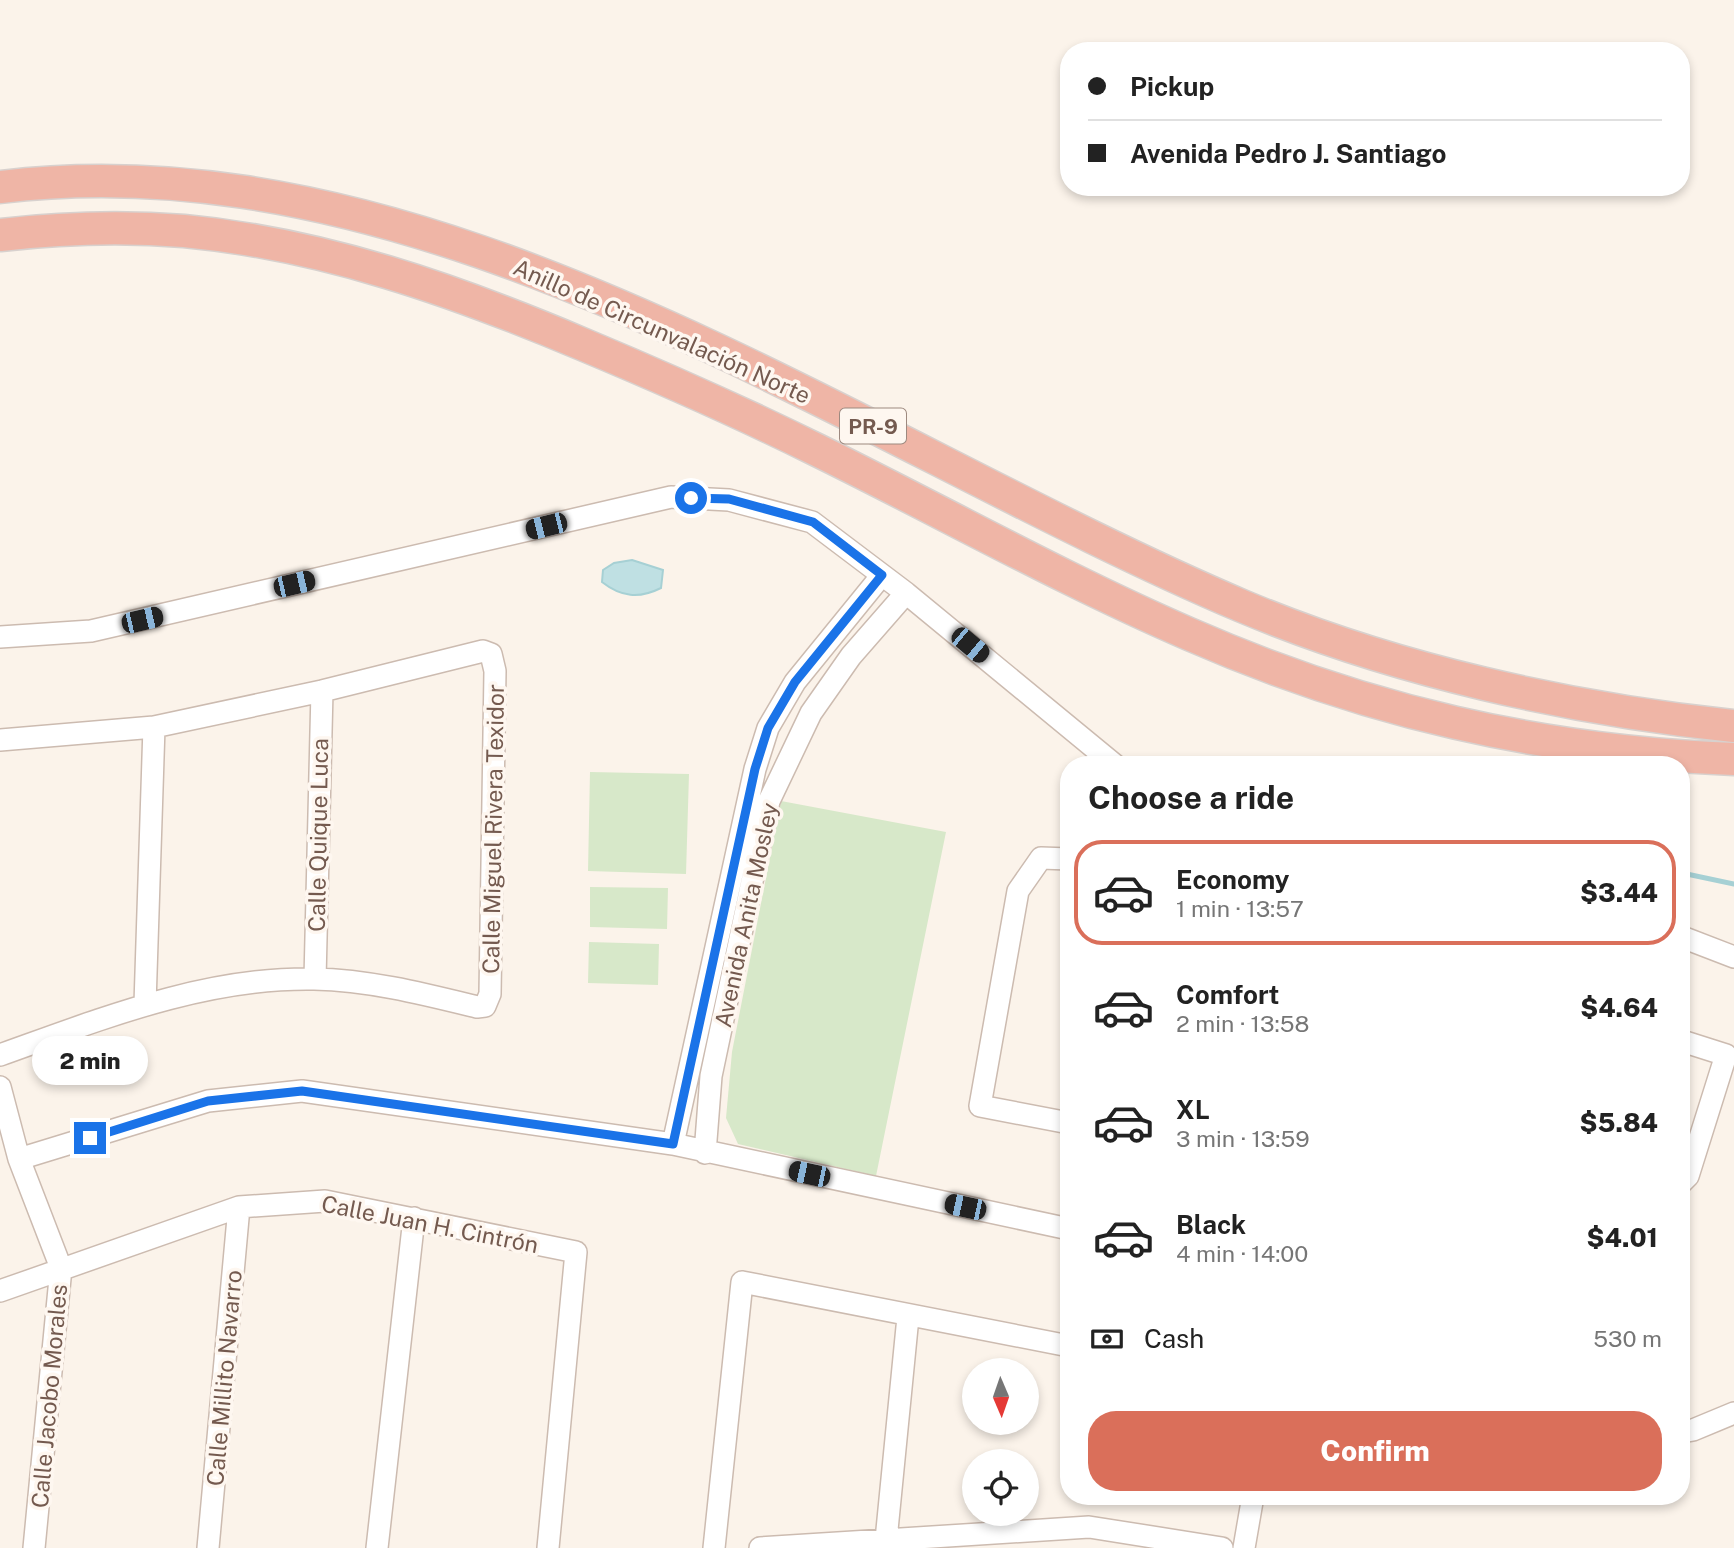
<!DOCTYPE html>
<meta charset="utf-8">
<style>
:root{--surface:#fff;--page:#f6f6f6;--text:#222;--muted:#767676;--line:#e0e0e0;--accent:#da6f5a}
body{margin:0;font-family:"Public Sans",sans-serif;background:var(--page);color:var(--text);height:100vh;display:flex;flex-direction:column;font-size:26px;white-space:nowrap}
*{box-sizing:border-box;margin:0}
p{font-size:23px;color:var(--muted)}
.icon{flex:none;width:38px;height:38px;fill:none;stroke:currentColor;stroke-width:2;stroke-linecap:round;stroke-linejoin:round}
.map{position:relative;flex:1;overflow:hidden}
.details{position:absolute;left:1060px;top:756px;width:630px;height:749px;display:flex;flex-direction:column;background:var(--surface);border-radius:28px;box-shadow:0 4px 10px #0003}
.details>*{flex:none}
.guide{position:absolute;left:1060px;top:42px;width:630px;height:154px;border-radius:28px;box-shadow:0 4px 10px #0003;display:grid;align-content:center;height:154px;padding:0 28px;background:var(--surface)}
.needle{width:46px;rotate:178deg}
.fabs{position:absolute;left:962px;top:1358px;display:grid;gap:14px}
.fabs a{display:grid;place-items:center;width:77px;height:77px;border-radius:50%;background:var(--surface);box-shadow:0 4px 10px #0003;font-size:35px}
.end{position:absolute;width:32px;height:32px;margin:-16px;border:9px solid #1a73e8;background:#fff;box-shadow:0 0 0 4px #fff}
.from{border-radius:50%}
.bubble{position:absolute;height:49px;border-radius:24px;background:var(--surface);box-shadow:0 4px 10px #0003;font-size:23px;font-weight:800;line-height:49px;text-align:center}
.car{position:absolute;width:21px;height:42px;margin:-21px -10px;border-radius:9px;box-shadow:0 0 5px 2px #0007;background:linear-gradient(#222 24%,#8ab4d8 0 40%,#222 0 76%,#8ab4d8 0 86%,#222 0)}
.guide b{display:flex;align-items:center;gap:24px;height:66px;font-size:26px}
.guide b+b{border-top:2px solid var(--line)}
.guide i{width:18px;height:18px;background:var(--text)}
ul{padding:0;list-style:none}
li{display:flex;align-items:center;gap:21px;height:105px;margin:0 14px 10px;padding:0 14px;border:4px solid transparent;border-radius:28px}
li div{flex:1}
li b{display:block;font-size:26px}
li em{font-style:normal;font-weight:800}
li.selected{border-color:var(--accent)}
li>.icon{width:63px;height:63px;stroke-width:1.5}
h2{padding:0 28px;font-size:32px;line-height:84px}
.pay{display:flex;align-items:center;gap:18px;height:77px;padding:0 28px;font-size:26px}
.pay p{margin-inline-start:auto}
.action{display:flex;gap:14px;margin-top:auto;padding:14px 28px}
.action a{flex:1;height:80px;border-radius:28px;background:var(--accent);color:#fff;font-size:28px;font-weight:800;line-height:80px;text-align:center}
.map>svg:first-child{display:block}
.green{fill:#d7e8c9}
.water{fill:#bfe0e3;stroke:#a6d0d4;stroke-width:2}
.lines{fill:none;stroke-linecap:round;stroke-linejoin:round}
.stream{stroke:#a6d0d4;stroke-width:5}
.minor-casing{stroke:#ccbbb0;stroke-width:24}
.highway-casing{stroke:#d8d1ce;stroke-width:35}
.minor{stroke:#fff;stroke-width:21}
.highway{stroke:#efb5a6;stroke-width:32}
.route{stroke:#1a73e8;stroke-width:9}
.labels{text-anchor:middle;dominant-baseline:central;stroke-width:7;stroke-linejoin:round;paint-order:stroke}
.shield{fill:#fef7f0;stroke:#9d897f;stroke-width:2}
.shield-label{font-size:21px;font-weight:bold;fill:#745a4f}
.street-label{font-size:23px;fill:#745a4f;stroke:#fef7f0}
</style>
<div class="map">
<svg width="1734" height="1548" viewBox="0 0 1734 1548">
<rect width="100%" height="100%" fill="#fbf3ea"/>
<!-- green -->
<path class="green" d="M590,772L689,774L686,874L588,871Z
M781,801L946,832L876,1176L738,1144L726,1118L732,1052Z
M590,887L668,888L667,929L590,927Z
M589,942L659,944L658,985L588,983Z"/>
<!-- water -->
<path class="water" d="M632,560L663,570L661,588C639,599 621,597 602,582L603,570L614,563Z"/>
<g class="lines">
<!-- stream -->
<path class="stream" d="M1682,873L1734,884"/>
<defs>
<path id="minor" d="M0,637L91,631L671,497L729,500L812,522L906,593L1115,765
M0,740L154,727L322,691L483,651L491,654L495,671L490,994L485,1006L477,1007C424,994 369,980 314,979C205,977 101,1019 0,1055
M1069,859L1041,858L1018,891L980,1106L1069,1123
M1682,937L1734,957
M315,979L322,691
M145,1004L154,727
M1682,1041L1726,1055L1688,1176L1682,1182
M0,1087L19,1159L61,1268L34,1548
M673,1144L755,769L768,728L795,682L882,575
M705,1153L711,1076L769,801L811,713L851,656L906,593
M19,1159L208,1101L302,1091L673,1144L1069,1229
M0,1291L239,1207L325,1201L576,1252L548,1548
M1682,1432L1693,1430L1734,1413
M886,1540L908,1317
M208,1548L239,1207
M377,1548L414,1218
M714,1548L742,1282L1069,1346
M760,1548L1089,1527L1222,1548
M1244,1548L1253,1496"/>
<path id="highway" d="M0,187C438,134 856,442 1242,606C1394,670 1570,709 1734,726
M0,235C62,228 122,226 184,231C323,244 454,290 582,344C661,377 740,412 817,450C941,511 1062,579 1189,634C1365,711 1542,752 1734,759"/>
</defs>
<!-- minor casing -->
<use href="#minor" class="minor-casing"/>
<!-- highway casing -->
<use href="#highway" class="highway-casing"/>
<!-- minor -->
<use href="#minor" class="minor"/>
<!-- highway -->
<use href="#highway" class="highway"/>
</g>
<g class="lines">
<!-- route -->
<path class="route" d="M90,1138L208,1101L302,1091L673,1144L755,769L768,728L795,682L882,575L813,522L729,499L691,498"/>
</g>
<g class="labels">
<!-- shield labels -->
<rect class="shield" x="840" y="408.5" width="66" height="35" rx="5"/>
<g class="shield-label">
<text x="873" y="426">PR-9</text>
</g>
<!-- street labels -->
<g class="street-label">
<text transform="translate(662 331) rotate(24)">Anillo de Circunvalación Norte</text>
<text transform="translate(493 829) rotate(-89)">Calle Miguel Rivera Texidor</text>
<text transform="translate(318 835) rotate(-89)">Calle Quique Luca</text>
<text transform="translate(746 915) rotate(-78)">Avenida Anita Mosley</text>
<text transform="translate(430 1224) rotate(11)">Calle Juan H. Cintrón</text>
<text transform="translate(224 1378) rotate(-85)">Calle Millito Navarro</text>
<text transform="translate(49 1396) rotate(-85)">Calle Jacobo Morales</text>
</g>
</g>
</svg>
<div class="fabs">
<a><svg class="needle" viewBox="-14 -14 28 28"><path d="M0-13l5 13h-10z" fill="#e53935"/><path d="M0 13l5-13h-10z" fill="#767676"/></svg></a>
<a><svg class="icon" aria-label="locate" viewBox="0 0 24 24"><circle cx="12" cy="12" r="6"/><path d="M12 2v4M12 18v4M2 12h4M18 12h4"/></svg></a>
</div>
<i class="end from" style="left:691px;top:498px"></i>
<i class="end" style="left:90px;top:1138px"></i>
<div class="bubble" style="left:32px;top:1036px;width:116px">2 min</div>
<i class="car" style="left:546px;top:526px;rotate:256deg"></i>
<i class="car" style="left:294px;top:584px;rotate:77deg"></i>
<i class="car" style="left:142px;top:620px;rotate:77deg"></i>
<i class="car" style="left:970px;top:645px;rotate:130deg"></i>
<i class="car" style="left:809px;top:1174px;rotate:282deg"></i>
<i class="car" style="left:965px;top:1207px;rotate:282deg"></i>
<div class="guide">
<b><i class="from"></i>Pickup</b>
<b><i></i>Avenida Pedro J. Santiago</b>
</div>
<section class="details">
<h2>Choose a ride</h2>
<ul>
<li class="selected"><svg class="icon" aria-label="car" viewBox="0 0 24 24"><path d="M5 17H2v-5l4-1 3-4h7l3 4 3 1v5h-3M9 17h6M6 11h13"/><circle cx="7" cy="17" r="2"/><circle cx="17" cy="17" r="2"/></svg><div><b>Economy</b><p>1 min · 13:57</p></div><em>$3.44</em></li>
<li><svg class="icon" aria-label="car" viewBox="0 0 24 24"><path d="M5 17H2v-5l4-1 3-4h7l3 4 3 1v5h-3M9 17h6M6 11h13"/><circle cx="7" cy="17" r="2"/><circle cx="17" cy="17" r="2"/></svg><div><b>Comfort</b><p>2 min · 13:58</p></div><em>$4.64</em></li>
<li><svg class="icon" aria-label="car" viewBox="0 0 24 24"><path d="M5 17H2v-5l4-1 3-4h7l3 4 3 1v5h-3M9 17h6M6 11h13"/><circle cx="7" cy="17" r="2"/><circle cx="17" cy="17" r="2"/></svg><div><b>XL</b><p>3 min · 13:59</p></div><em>$5.84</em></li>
<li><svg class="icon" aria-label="car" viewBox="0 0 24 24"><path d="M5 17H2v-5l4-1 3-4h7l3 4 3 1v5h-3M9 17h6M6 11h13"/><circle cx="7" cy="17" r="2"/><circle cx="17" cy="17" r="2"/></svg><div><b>Black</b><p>4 min · 14:00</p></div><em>$4.01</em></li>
</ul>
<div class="pay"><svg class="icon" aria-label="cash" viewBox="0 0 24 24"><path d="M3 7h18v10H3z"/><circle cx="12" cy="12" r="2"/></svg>Cash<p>530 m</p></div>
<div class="action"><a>Confirm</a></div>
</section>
</div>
